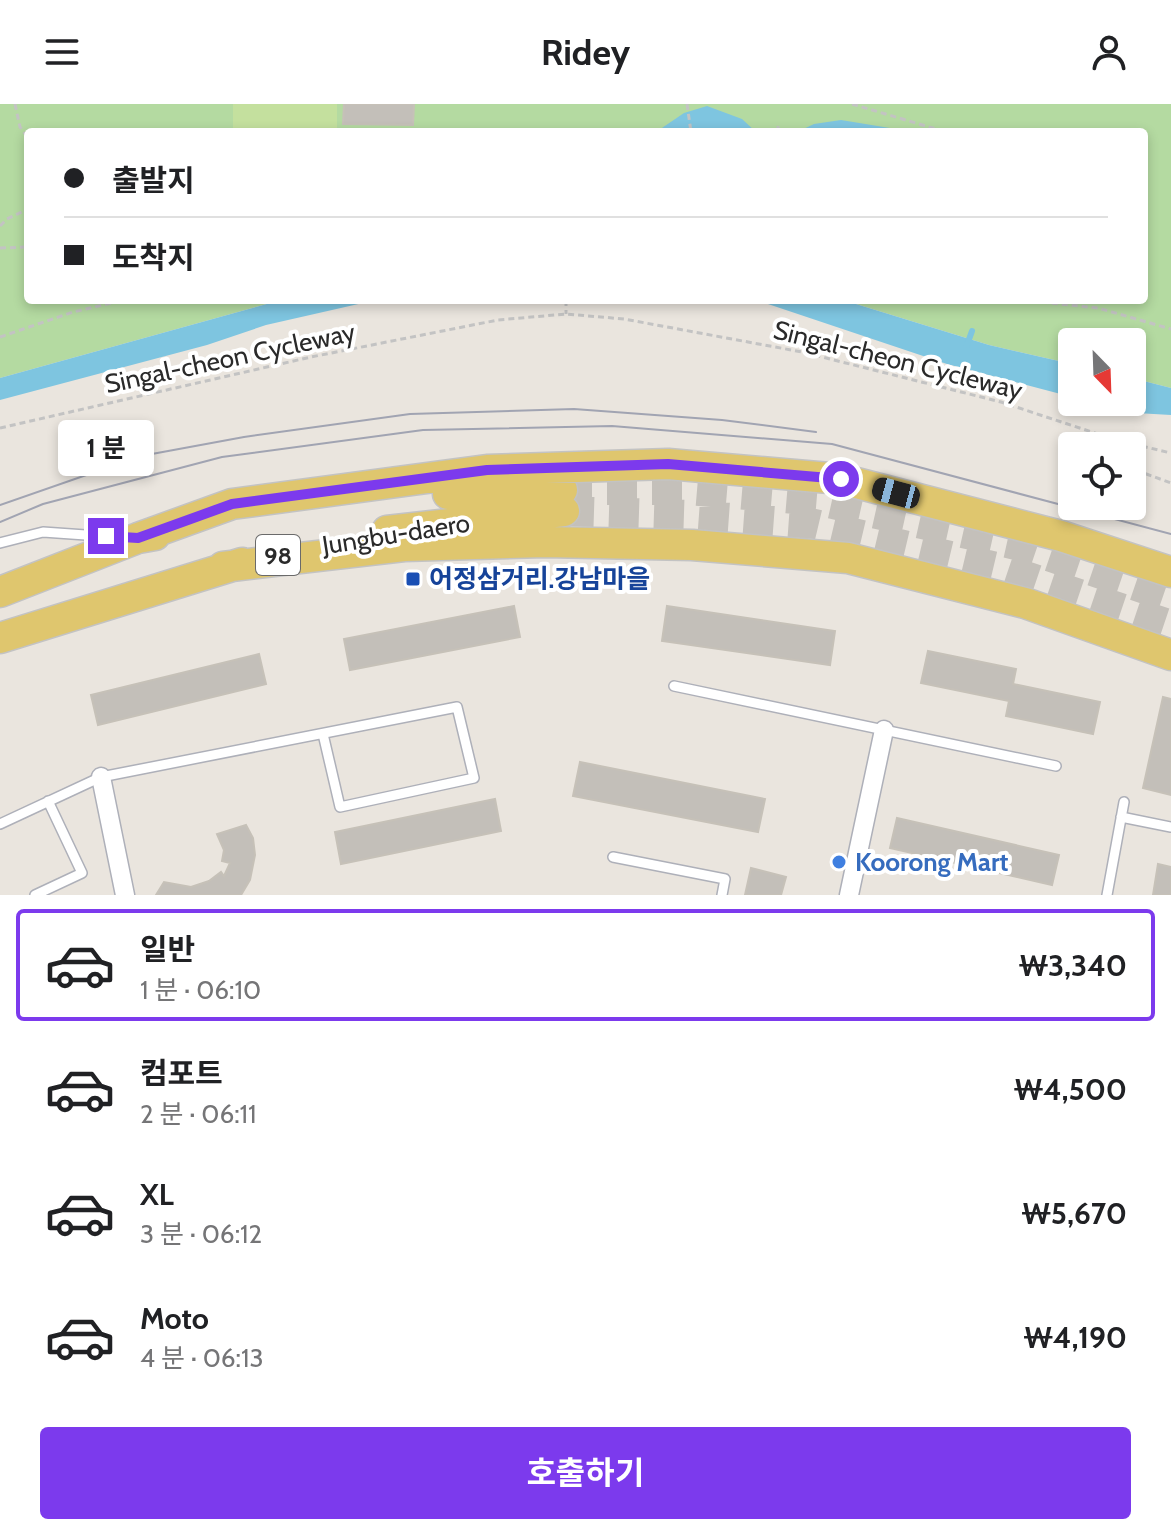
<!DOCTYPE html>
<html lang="ko">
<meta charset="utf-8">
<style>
:root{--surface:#fff;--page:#f6f6f6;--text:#202124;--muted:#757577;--line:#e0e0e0;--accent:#7c3aed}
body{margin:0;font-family:Cabin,"Noto Sans KR",sans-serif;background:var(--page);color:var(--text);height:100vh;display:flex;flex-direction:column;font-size:30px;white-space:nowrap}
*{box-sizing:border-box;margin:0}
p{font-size:26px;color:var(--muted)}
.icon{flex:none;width:44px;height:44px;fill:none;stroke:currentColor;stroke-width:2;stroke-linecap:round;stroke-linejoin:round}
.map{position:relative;height:791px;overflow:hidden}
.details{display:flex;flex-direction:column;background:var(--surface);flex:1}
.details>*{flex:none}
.guide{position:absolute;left:24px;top:24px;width:1124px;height:176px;border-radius:8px;box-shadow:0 4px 12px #0003;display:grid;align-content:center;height:176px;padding:0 40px;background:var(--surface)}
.needle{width:52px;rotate:157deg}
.tools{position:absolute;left:1058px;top:224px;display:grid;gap:16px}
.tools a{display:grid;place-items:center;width:88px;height:88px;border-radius:8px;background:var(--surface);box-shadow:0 4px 12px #0003;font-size:40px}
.end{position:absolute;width:36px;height:36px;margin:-18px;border:10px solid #7c3aed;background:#fff;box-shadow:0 0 0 4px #fff}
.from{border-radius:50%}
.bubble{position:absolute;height:56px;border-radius:8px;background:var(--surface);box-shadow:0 4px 12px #0003;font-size:26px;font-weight:700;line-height:56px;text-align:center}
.car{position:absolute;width:24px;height:48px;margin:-24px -12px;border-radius:10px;box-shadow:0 0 6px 2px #0007;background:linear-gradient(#222 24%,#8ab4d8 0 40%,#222 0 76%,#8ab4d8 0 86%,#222 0)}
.guide b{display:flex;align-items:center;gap:28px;height:76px;font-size:30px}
.guide b+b{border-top:2px solid var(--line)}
.guide i{width:20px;height:20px;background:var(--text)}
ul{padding:14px 0 0;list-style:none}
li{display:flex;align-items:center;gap:24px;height:112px;margin:0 16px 12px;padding:0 24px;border:4px solid transparent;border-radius:8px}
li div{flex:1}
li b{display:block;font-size:30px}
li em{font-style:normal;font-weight:700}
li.selected{border-color:var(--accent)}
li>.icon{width:72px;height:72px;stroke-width:1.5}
.primary-button{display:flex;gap:16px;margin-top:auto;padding:16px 40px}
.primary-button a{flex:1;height:92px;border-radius:8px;background:var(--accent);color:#fff;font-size:32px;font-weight:700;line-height:92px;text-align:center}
header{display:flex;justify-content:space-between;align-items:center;height:104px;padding:0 40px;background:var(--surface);font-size:36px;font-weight:700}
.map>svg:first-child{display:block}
.green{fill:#b4daa1}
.pitch{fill:#c4e09e}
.water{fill:#7ec5e0}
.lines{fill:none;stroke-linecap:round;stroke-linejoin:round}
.stream{stroke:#7ec5e0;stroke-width:6}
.building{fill:#c3bfb9;stroke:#c6c1b8;stroke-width:2}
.primary-tunnel{stroke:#c4c0ba;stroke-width:30;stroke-dasharray:30 15;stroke-linecap:butt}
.service-casing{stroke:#aeb0b9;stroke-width:12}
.minor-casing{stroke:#aeb0b9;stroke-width:21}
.primary-casing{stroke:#c3c3c3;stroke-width:33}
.path{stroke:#c3c3c3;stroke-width:3;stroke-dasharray:6 4;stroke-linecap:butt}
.service{stroke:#fff;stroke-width:9}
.minor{stroke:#fff;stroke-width:18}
.primary{stroke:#dfc66e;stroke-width:30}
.tram{stroke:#a1a4b2;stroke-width:2}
.route{stroke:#7c3aed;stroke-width:10}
.transit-dot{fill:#1a4fb4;stroke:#fff;stroke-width:3}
.shop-dot{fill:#3f7fe0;stroke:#fff;stroke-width:3}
.labels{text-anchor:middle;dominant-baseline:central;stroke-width:8;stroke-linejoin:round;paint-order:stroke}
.shield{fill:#fff;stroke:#6a6a6a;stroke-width:2}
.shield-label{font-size:24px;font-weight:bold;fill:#2a2a2a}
.street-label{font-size:26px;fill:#2a2a2a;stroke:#fff}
.transit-label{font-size:26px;font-weight:bold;fill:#164399;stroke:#fff;text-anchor:start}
.shop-label{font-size:26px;font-weight:bold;fill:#366cbe;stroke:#fff;text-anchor:start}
</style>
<header><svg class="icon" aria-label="menu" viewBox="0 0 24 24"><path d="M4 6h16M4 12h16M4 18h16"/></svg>Ridey<svg class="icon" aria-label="person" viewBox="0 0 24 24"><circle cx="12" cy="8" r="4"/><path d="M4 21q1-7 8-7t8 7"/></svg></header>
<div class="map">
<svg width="1171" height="791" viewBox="0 0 1171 791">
<rect width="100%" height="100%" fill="#eae5de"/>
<!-- green -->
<path class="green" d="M0,0H1171V284L1132,274V238H1072V260L989,241L843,196H1144V28H28V196H281L0,274Z"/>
<!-- pitch -->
<path class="pitch" d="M233,0H337V28H233Z"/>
<!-- water -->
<path class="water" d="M707,2L742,15L756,28H656L684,9Z
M841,16L914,28L843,26L797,28L814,20Z
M281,196H376L266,221L207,241L0,296V274Z
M756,196H843L989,241L1072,260V293L947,260Z
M1132,274L1171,284V311L1119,308L1088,298H1132Z"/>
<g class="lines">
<!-- stream -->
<path class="stream" d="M967,241L972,227"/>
</g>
<!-- building -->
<path class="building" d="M344,0H414L413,21L343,20Z
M514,502L520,533L350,566L344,535Z
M667,502L835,527L830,561L662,537Z
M928,547L1016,565L1013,580L1100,598L1093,630L1006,612L1009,597L921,579Z
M259,550L266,580L98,621L91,591Z
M1163,593L1171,595V691L1143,684Z
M580,658L765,695L758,728L573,692Z
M495,695L501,727L341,760L335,728Z
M897,714L1059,751L1052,781L890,744Z
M246,721L253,734L255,751L250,776L241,791H156L164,778L191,783L209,777L221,768L224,772L230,759L222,757L224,746L217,730Z
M1158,760L1171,763V791H1153Z
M751,764L786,773L781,791H745Z"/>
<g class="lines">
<!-- primary-tunnel -->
<path class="primary-tunnel" d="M562,386H688L819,397L1016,441L1171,494
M564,407L691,411L815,420L1005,465L1171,521"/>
<defs>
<path id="service" d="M0,439L43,428L114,433
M674,582L1056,662
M1121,713L1171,723
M0,720L101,673L457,603L474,674L340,703L323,630
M613,753L725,775L722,791
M35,791L82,769L48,697
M1107,791L1124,698"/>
<path id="minor" d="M101,673L125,791
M849,791L884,626"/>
<path id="primary" d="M448,390L562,386
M387,427L564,407
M138,434L232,400L487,366L668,360L841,375L1061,432L1171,468
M223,463L404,442L545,438L692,441L848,454L1025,499L1171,551
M0,488L138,434L155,431
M0,534L242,459"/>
</defs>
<!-- service casing -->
<use href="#service" class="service-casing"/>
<!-- minor casing -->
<use href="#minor" class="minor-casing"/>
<!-- primary casing -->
<use href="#primary" class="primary-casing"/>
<!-- path -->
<path class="path" d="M15,0L20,23L28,34
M687,0L691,28
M852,0L946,28
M777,28L779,19
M0,122L7,115L28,105
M0,144L28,143
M566,196V210
M1022,196L1098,204L1171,225
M0,233L73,208L124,196
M0,324L311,253L498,216L566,210L624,215L802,248L1001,298L1116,336L1171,349
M1132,356L1141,368L1171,379"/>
<!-- service -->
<use href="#service" class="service"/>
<!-- minor -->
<use href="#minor" class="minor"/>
<!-- primary -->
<use href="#primary" class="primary"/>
<!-- tram -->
<path class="tram" d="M0,401L141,352L244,333L410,310L574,305L722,316L816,328
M0,418L43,400L222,353L423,326L612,322L832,340L1171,430"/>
</g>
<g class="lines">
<!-- route -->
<path class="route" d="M106,432L138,434L232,400L487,366L668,360L841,375"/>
</g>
<!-- markers -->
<rect class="transit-dot" x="405" y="467" width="16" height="16" rx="4"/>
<circle class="shop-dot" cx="839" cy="758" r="8"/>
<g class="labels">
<!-- shield labels -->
<rect class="shield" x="256" y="431" width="44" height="40" rx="6"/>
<g class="shield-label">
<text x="278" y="451">98</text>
</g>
<!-- street labels -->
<g class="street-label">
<text transform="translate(230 254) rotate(-12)">Singal-cheon Cycleway</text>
<text transform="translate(898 256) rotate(14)">Singal-cheon Cycleway</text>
<text transform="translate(396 430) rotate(-9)">Jungbu-daero</text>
</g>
<!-- transit labels -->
<g class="transit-label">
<text x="429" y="475">어정삼거리.강남마을</text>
</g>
<!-- shop labels -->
<g class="shop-label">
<text x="855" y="758">Koorong Mart</text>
</g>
</g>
</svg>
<div class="tools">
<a><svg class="needle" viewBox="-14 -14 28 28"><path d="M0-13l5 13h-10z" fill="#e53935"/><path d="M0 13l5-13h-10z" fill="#757577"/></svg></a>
<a><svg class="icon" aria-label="locate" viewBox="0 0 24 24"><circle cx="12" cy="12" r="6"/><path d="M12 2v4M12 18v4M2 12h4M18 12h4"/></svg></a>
</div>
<i class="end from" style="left:841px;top:375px"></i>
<i class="end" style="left:106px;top:432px"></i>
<div class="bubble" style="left:58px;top:316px;width:96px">1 분</div>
<i class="car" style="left:896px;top:389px;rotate:285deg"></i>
<div class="guide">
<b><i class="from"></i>출발지</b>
<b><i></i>도착지</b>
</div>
</div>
<section class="details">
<ul>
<li class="selected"><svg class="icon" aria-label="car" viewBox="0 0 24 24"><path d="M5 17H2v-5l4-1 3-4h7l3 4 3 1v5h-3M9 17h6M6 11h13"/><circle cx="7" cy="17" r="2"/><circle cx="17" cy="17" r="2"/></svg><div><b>일반</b><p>1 분 · 06:10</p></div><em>₩3,340</em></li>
<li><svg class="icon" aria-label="car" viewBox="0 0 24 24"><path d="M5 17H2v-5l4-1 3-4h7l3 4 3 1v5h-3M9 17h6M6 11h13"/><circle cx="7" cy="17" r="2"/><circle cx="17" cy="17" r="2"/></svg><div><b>컴포트</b><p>2 분 · 06:11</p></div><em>₩4,500</em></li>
<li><svg class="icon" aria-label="car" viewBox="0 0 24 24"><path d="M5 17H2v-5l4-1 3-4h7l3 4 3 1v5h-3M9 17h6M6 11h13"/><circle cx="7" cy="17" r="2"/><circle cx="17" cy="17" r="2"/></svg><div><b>XL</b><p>3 분 · 06:12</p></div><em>₩5,670</em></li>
<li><svg class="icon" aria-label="car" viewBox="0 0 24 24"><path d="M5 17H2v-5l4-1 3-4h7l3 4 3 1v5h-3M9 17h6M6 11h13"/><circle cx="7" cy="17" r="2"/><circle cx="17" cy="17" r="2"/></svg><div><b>Moto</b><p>4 분 · 06:13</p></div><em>₩4,190</em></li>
</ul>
<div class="primary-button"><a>호출하기</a></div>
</section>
